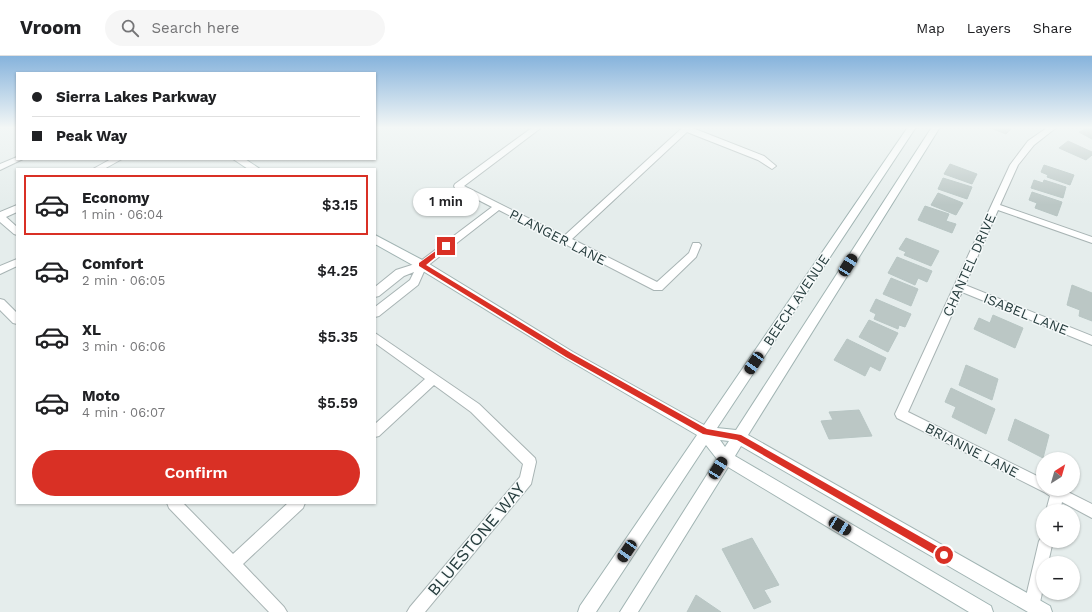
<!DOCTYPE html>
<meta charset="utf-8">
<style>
:root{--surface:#fff;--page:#f6f6f6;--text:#202124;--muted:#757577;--line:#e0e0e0;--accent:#d93025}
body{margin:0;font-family:"Work Sans",sans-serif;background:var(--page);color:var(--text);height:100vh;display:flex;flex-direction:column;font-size:15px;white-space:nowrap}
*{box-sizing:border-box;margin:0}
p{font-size:13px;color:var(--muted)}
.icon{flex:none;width:22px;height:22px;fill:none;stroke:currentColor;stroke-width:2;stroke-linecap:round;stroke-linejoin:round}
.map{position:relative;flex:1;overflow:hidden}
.drawer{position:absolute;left:16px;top:112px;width:360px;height:336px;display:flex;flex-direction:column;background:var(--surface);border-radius:0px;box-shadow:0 1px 3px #0004}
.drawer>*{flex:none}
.hud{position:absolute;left:16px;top:16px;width:360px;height:88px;border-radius:0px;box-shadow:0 1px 3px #0004;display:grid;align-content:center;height:88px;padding:0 16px;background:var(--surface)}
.needle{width:26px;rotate:37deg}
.controls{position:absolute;left:1036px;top:396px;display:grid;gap:8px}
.controls a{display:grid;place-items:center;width:44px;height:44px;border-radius:50%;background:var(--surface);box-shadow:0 1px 3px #0004;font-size:20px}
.end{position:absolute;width:18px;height:18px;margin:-9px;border:5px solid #d93025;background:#fff;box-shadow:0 0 0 2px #fff}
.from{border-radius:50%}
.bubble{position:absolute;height:28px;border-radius:14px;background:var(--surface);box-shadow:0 1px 3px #0004;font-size:13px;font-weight:600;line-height:28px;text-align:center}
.car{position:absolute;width:12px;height:24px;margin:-12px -6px;border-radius:5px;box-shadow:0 0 3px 1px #0007;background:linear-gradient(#222 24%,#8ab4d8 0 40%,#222 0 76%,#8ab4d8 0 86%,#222 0)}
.hud b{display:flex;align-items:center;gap:14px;height:38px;font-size:15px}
.hud b+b{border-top:1px solid var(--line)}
.hud i{width:10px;height:10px;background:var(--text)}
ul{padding:7px 0 0;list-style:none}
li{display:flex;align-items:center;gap:12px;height:60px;margin:0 8px 6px;padding:0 8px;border:2px solid transparent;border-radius:0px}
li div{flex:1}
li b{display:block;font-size:15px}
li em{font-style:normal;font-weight:600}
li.current{border-color:var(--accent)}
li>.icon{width:36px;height:36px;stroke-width:1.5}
.cta{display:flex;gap:8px;margin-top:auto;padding:8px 16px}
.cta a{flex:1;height:46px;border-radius:24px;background:var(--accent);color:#fff;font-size:16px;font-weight:600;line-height:46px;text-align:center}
header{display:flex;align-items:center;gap:24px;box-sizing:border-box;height:56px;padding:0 20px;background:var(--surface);border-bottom:1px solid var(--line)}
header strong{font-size:19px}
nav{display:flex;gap:22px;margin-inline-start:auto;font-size:14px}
.search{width:280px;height:36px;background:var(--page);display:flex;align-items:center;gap:10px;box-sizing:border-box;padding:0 14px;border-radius:22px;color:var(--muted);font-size:15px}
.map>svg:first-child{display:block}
.building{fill:#bbc7c5;stroke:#b8c6c4}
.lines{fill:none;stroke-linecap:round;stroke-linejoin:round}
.street-casing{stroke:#a8b4b4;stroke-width:2}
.secondary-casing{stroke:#a1b4b3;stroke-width:2}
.street{fill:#fff;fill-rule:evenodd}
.secondary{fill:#fff;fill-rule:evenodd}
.route{fill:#d93025}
.labels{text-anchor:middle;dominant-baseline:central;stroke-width:3;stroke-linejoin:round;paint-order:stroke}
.street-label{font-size:14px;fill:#263c3d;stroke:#f5f9f9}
.near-street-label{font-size:17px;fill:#263c3d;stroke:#f5f9f9}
</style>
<header>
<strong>Vroom</strong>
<div class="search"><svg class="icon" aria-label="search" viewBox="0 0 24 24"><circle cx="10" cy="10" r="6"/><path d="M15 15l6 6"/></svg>Search here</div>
<nav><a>Map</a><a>Layers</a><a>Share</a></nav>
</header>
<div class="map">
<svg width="1092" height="556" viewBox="0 0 1092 556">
<rect width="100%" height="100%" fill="#e5edec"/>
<!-- building -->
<path class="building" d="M988,71H1013L1006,78Z
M1089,72L1092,73V83L1079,76Z
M1068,85L1092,96V99L1086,104L1059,92Z
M950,108L977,118L972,128L944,118Z
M1044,109L1074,119L1070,129L1047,121L1048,119L1041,116Z
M943,122L972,131L967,143L938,133Z
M1034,124L1043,127L1044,124L1066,131L1063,142L1031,132Z
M1032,136L1062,146L1057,160L1035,152L1037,147L1029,144Z
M938,137L963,147L956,159L931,149Z
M925,150L949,158L946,165L956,168L952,177L918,164Z
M906,182L939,195L931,210L904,199L906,196L899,193Z
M897,201L932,215L927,226L918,222L915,229L888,217Z
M891,222L918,233L911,250L883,238Z
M1072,229L1092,237V265L1079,260L1080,254L1067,249Z
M876,243L911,258L905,271L899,269L898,273L874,263L876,258L870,255Z
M993,259L1023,272L1015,292L974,273L979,262L990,267Z
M869,264L898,277L888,296L859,281Z
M847,283L886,302L880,315L870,310L865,320L834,304Z
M966,309L998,323L992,344L959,329Z
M951,332L995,353L986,378L952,361L956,351L945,346Z
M859,354L872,380L829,383L821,365L833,364L829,356Z
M1015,363L1049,379L1043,402L1008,384Z
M752,482L779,529L764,534L771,546L754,553L722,493Z
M696,539L721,556H687Z"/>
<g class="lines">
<defs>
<path id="street" d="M533,71H542L464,130L564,180L681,73L678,71H690L764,100L776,110L772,113L758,104L687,76L572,183L657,226L689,197L693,187H699L701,189L696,201L662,234H654L499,154L426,211L418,229L379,260L375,261V251L410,224L414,216L404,220L379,240L375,241V231L396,214L418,207L492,151L455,132L454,130L455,128Z
M1048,71H1057L1034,89L1018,109L1000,149L1092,181V187L998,154L965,229L1092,280V289L962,236L908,356L1043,423V433H1062L1092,448V462L1062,446L1060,455H1046L1050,440L1044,436L897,362L895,358L1010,109L1028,85Z
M17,101V103H23L0,114V108Z
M111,103H122L104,113H93Z
M17,149V156L6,161L17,171V179L14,178L0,166V156Z
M17,203V210L0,218V210Z
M0,243L4,244L17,257V268L13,267L0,254Z
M375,277L479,348L535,402L536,406L531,428L425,556H407L410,551L520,421L523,408L471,356L434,329L379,380L375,381V368L425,323L375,287Z
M167,447H183L233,498L288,447H305L303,452L243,508L284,551L287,556H269L169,452Z
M1043,479V485H1053L1048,507H1043C1043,523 1044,539 1037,554L1033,556L1027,554L1024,549L1039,485Z"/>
<path id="secondary" d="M908,71H916L717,372L736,374L932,71H940L748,379L1050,550L1052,556H1028L741,390L735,400L991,550L993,556H969L728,411L638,556H620L717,403L706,389L596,556H578L580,550L697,379L565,302L418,212L375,188V179L426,206L573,296L704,369ZM720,384L729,385L725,391Z
M233,103H245L260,113H248Z"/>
</defs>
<!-- street casing -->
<use href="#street" class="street-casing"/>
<!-- secondary casing -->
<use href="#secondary" class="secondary-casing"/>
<!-- street -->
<use href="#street" class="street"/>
<!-- secondary -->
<use href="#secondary" class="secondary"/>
</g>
<!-- sky -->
<linearGradient id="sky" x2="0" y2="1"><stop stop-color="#86b3dc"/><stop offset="0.48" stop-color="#f3f7f6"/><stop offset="1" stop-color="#f3f7f6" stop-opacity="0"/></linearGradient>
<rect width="1092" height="149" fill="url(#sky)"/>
<!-- route -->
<path class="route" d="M444,189L449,190L426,209L571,297L707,373L741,379L947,496L949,499L947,502L944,504L941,502L737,384L703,378L566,301L419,210V207Z"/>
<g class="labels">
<!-- street labels -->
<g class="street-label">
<text transform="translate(558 181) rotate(27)">PLANGER LANE</text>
<text transform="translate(969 209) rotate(-66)">CHANTEL DRIVE</text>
<text transform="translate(796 244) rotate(-56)">BEECH AVENUE</text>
<text transform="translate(1026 258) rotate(22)">ISABEL LANE</text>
<text transform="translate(972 394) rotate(27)">BRIANNE LANE</text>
</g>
<!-- near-street labels -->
<g class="near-street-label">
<text transform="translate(476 483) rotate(-50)">BLUESTONE WAY</text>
</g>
</g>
</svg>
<div class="controls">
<a><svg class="needle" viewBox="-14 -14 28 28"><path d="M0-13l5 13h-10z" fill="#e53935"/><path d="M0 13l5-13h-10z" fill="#757577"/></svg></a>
<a>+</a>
<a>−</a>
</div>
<i class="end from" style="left:944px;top:499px"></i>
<i class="end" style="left:446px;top:190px"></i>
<div class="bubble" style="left:413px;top:132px;width:66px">1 min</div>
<i class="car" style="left:848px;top:209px;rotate:32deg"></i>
<i class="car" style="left:754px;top:307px;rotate:214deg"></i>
<i class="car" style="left:718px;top:412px;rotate:32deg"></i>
<i class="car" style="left:840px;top:470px;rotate:121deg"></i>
<i class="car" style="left:627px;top:495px;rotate:214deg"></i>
<div class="hud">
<b><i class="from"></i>Sierra Lakes Parkway</b>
<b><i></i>Peak Way</b>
</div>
<section class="drawer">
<ul>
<li class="current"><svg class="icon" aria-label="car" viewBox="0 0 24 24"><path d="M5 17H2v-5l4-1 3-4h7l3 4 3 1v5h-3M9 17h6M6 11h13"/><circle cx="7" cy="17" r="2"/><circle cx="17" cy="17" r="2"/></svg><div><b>Economy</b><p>1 min · 06:04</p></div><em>$3.15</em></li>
<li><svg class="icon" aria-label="car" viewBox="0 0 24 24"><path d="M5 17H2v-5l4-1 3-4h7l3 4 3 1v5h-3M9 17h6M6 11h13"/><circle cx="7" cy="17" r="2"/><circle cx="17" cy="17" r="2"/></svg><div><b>Comfort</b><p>2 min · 06:05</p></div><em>$4.25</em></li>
<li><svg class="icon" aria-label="car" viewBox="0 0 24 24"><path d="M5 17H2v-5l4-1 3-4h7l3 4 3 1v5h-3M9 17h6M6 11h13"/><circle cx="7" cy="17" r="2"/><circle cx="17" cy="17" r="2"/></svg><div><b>XL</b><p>3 min · 06:06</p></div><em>$5.35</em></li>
<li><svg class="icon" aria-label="car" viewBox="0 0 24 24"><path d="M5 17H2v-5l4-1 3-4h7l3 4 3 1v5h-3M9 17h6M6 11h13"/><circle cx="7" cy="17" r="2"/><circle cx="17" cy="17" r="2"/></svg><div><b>Moto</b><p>4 min · 06:07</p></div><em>$5.59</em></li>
</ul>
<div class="cta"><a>Confirm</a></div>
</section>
</div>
